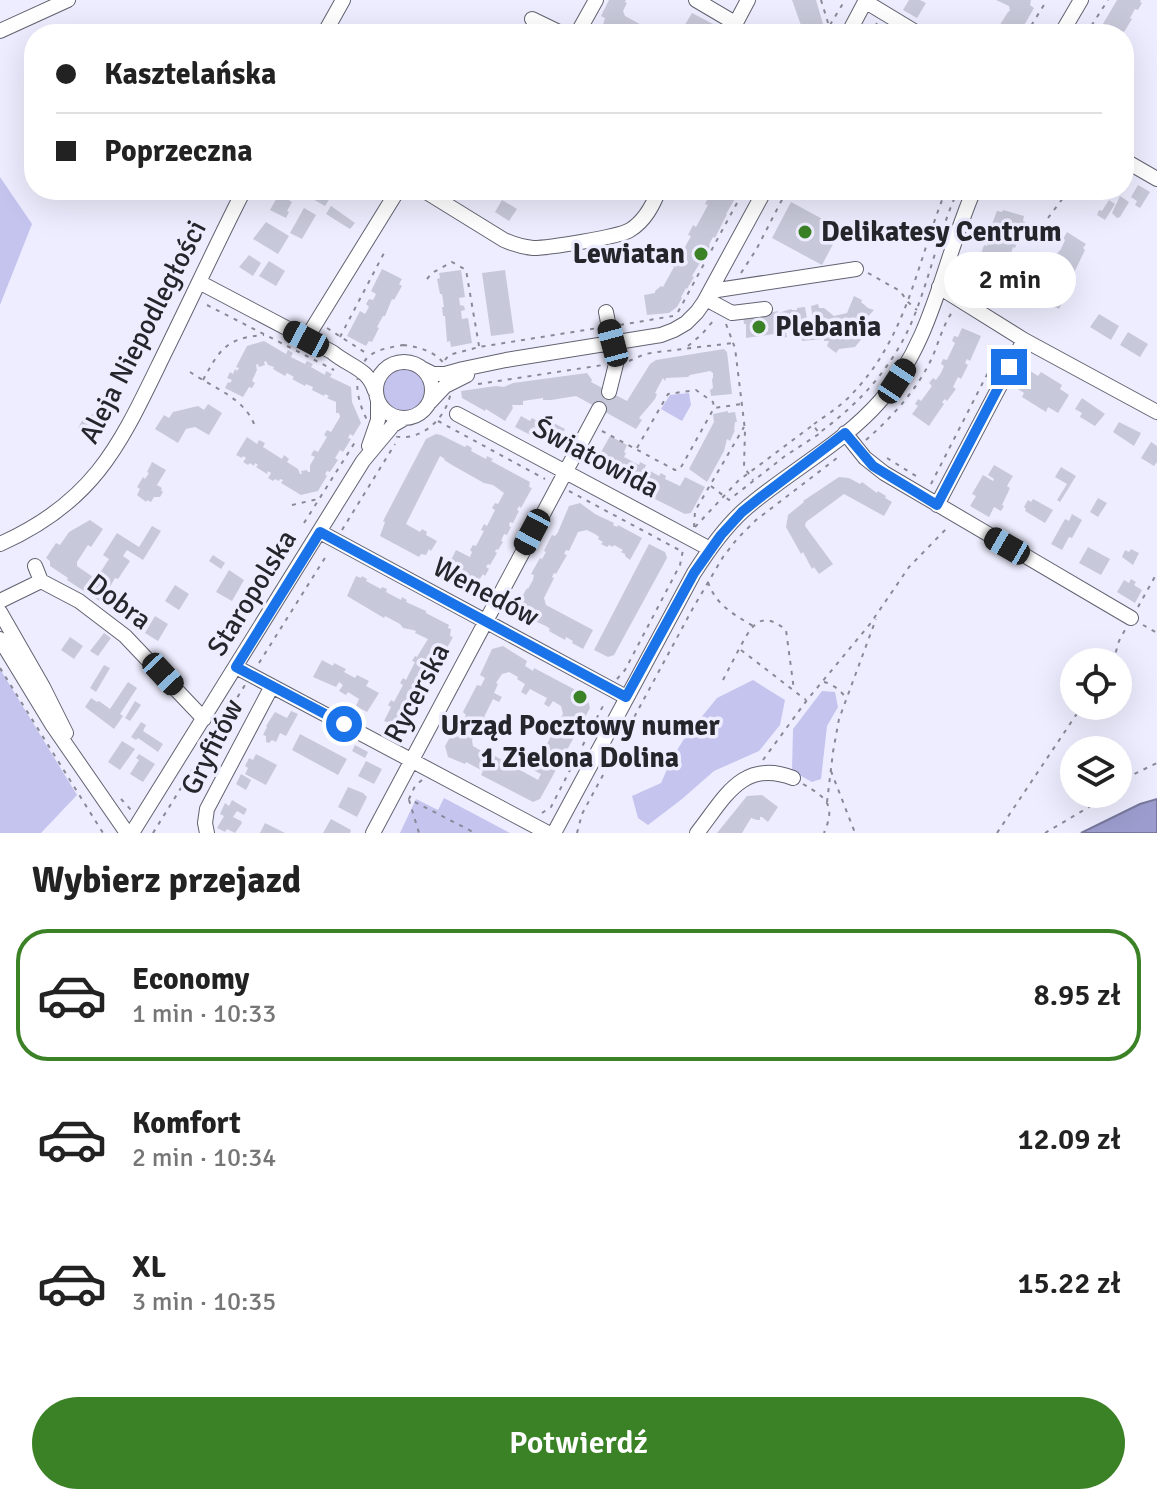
<!DOCTYPE html>
<html lang="pl">
<meta charset="utf-8">
<style>
:root{--surface:#fff;--page:#f6f6f6;--text:#222;--muted:#767676;--line:#e0e0e0;--accent:#3b8126}
body{margin:0;font-family:Signika,sans-serif;background:var(--page);color:var(--text);height:100vh;display:flex;flex-direction:column;font-size:30px;white-space:nowrap}
*{box-sizing:border-box;margin:0}
p{font-size:26px;color:var(--muted)}
.icon{flex:none;width:44px;height:44px;fill:none;stroke:currentColor;stroke-width:2;stroke-linecap:round;stroke-linejoin:round}
.map{position:relative;height:833px;overflow:hidden}
.sheet{display:flex;flex-direction:column;background:var(--surface);flex:1}
.sheet>*{flex:none}
.banner{position:absolute;left:24px;top:24px;width:1110px;height:176px;border-radius:32px;box-shadow:0 8px 32px #0002;display:grid;align-content:center;height:176px;padding:0 32px;background:var(--surface)}
.controls{position:absolute;left:1060px;top:648px;display:grid;gap:16px}
.controls a{display:grid;place-items:center;width:72px;height:72px;border-radius:50%;background:var(--surface);box-shadow:0 8px 32px #0002;font-size:40px}
.end{position:absolute;width:36px;height:36px;margin:-18px;border:10px solid #1a73e8;background:#fff;box-shadow:0 0 0 4px #fff}
.from{border-radius:50%}
.bubble{position:absolute;height:56px;border-radius:28px;background:var(--surface);box-shadow:0 8px 32px #0002;font-size:26px;font-weight:600;line-height:56px;text-align:center}
.car{position:absolute;width:24px;height:48px;margin:-24px -12px;border-radius:10px;box-shadow:0 0 6px 2px #0007;background:linear-gradient(#222 24%,#8ab4d8 0 40%,#222 0 76%,#8ab4d8 0 86%,#222 0)}
.banner b{display:flex;align-items:center;gap:28px;height:76px;font-size:30px}
.banner b+b{border-top:2px solid var(--line)}
.banner i{width:20px;height:20px;background:var(--text)}
ul{padding:0;list-style:none}
li{display:flex;align-items:center;gap:24px;height:132px;margin:0 16px 12px;padding:0 16px;border:4px solid transparent;border-radius:32px}
li div{flex:1}
li b{display:block;font-size:30px}
li em{font-style:normal;font-weight:600}
li.selected{border-color:var(--accent)}
li>.icon{width:72px;height:72px;stroke-width:1.5}
h2{padding:0 32px;font-size:36px;line-height:96px}
.primary-button{display:flex;gap:16px;margin-top:auto;padding:16px 32px}
.primary-button a{flex:1;height:92px;border-radius:48px;background:var(--accent);color:#fff;font-size:32px;font-weight:600;line-height:92px;text-align:center}
.map>svg:first-child{display:block}
.green{fill:#c4c4ef}
.water{fill:#9c9cce;stroke:#78789d;stroke-width:2}
.building{fill:#c7c8d9;fill-rule:evenodd}
.lines{fill:none;stroke-linecap:round;stroke-linejoin:round}
.minor-casing{stroke:#626271;stroke-width:16}
.path{stroke:#898996;stroke-width:2;stroke-dasharray:4 6;stroke-linecap:butt}
.minor{stroke:#fff;stroke-width:14}
.route{stroke:#1a73e8;stroke-width:10}
.poi-dot{fill:#3b8126;stroke:#ededff;stroke-width:3}
.labels{text-anchor:middle;dominant-baseline:central;stroke-width:7;stroke-linejoin:round;paint-order:stroke}
.poi-label{font-size:28px;font-weight:bold;fill:#25252c;stroke:#ededff;text-anchor:start}
.street-label{font-size:28px;fill:#25252c;stroke:#ededff}
</style>
<div class="map">
<svg width="1157" height="833" viewBox="0 0 1157 833">
<rect width="100%" height="100%" fill="#ededff"/>
<!-- green -->
<path class="green" d="M0,177L32,224L0,305Z
M382 390a22 22 0 1 1 44 0a22 22 0 1 1-44 0Z
M689,393L691,405L682,421L661,409L670,395Z
M0,669L77,795L41,833H0Z
M753,680L785,700L780,725L759,751L714,771L682,799L648,825L638,818L632,796L661,783L672,758L686,736L717,698Z
M822,691L835,692L838,707L827,726L821,779L812,782L792,771L793,729Z
M444,798L510,833H400L416,799L438,810Z"/>
<!-- water -->
<path class="water" d="M1157,799V833H1081L1140,804Z"/>
<!-- building -->
<path class="building" d="M609,0H626L625,2L627,3L623,11L625,16L658,34H618L603,25L605,18L601,16Z
M792,0H816L823,24L821,32L826,34H799L802,28Z
M909,0H920L926,3L917,18L903,10Z
M996,0H1031L1030,5L1034,8L1019,34H994L1008,12L1010,11L1009,6Z
M1117,0H1141L1140,2L1142,3L1138,10L1135,9L1130,18L1132,19L1124,32L1122,31L1120,34H1097Z
M692,13L715,25L710,34H692L683,28Z
M1138,185L1150,192L1140,208L1135,205L1137,201L1131,197Z
M315,190H335L325,206L311,198Z
M716,190H740L726,214H727L715,238L713,237L709,245L710,246L692,276L694,277L687,289L686,288L681,297L682,298L677,307L669,313L647,315L644,295L655,293V291L661,286L663,287L674,267L671,266L676,257L679,258L691,236L688,235L693,225L696,227L708,205L705,204L710,194L713,195Z
M279,194L292,202L287,211L289,212L286,218L270,210Z
M1120,196L1129,202L1120,217L1117,218L1112,213Z
M502,200L517,209L509,221L495,212Z
M1109,200L1115,204L1105,220L1097,215L1099,210L1102,211Z
M791,202L841,229L822,265L772,238Z
M331,206L355,223L350,229L326,214Z
M304,208L316,215L302,239L290,233Z
M1003,210L1024,216L1023,221L1025,222L1015,248L1013,247L1007,267L1001,266L999,272L979,260L984,245L987,246L991,233L989,232L997,211L1002,212Z
M266,222L289,236L278,254L253,239Z
M1067,232L1086,244L1083,248L1085,250L1071,279L1073,280L1059,309L1043,301L1045,298L1041,295L1057,257L1055,256L1061,249L1065,240L1063,239Z
M249,255L261,263L253,276L239,267Z
M269,261L285,271L276,286L259,276Z
M382,269L402,279L399,284L402,286L394,300L392,299L385,316H383L377,327L379,328L372,342L369,341L366,346L347,336L360,311L365,314L369,307L366,304L369,299L373,300L376,294L371,291Z
M461,270L465,297L459,298L460,305L464,306L465,310L461,311L462,319L468,318L472,343L451,347L450,341L447,342L445,316H443L442,307H444L442,294H440L437,279L440,278L439,273Z
M505,270L514,333L491,336L482,273Z
M854,296L862,300L861,302L868,308L874,310L862,323L864,336L855,347L839,349L836,353L827,346L829,341H824V339L802,341L800,328L814,327L811,306L818,304L819,308H824L834,316L847,313Z
M805,307L807,319L793,321L795,330L786,332L787,337L782,338L781,333L746,338V324H744L743,316L765,314L778,311V313L791,309L792,310H797V308Z
M1099,314L1119,326L1111,340L1090,327Z
M962,328L981,336L970,361L967,359L965,363L968,365L961,379L958,377L953,387L956,389L947,401L945,399L942,402L944,404L929,426L912,414L918,406L915,404L918,399L921,401L932,386L929,383L933,378L936,380L941,373L944,366L941,364L943,359L947,360L955,343L952,341L954,336L958,337Z
M1128,332L1148,344L1140,357L1120,345Z
M264,341L286,354L288,350L293,353L291,357L305,364L307,361L313,364L311,367L325,375L326,371L332,374L330,377L351,387L352,402L361,423L353,436L350,434L348,438L351,439L343,452L340,450L335,458L338,460L330,472L327,471L325,474L327,476L318,491L301,495L281,483L283,480L280,479L279,481L275,479L273,481L268,478L271,473L268,471L267,474L256,467L258,465L255,463L254,466L250,463L248,465L243,462L246,458L243,456L242,458L236,455L247,437L257,444L259,440L265,443L263,447L282,459L284,455L289,459L287,462L298,469L300,474H302L301,471L307,470L308,472H310V465L315,457L311,455L314,450L318,452L327,437L324,435L327,430L331,432L340,417L339,413H336V402L327,398L329,396L325,394L324,396L312,390L313,387L306,384L305,386L292,379L294,377L287,373L285,376L273,369L274,367L268,365L266,361L264,362L265,365L259,367L258,364L256,365L257,370L252,381L255,383L252,388L249,387L243,397L225,388L228,382L230,383L232,380L227,378L230,372L233,374L235,369L237,371L239,368L236,367L247,346Z
M724,349L727,352L732,394L711,396L710,390L713,388L712,379L713,378V373L710,371L690,375L688,377L666,378L665,381L663,378L655,393L657,394L655,399L639,418L642,420L636,429L576,396L551,400H543V398L523,401V405H512L513,408L505,421L486,409L485,411L462,398L461,391L496,386L504,387L513,383L587,373L592,380L591,382L627,401L650,364L656,360Z
M1026,368L1038,376L1041,372L1062,385L1060,389L1069,395L1058,413L1048,407L1046,412L1022,397L1024,393L1015,387Z
M1082,398L1105,414L1095,426L1080,417L1082,413L1075,409Z
M208,404L222,413L209,435L195,427L186,429L178,443L155,429L164,415L169,418L173,412L198,406L204,410Z
M728,411V413L735,412L737,422H735L734,430H735L730,441L727,439L724,451L707,482L689,469L714,422L713,414Z
M92,414L100,419L91,435L78,428L83,419L87,422Z
M521,416L530,421L532,418L545,425L548,420L565,429L556,445L552,446L547,444L548,442L541,438L540,440L515,427Z
M1119,422L1141,433L1134,446L1113,432Z
M436,434L441,435L465,447L467,445L472,448L471,451L486,459L487,456L493,459L491,461L530,482L529,487L532,488L521,508L519,506L517,510L519,511L513,523L510,522L509,526L511,527L507,535L504,534L501,541L503,542L498,550L496,549L495,552L497,553L490,565L488,564L486,567L489,569L485,576L483,574L475,586L458,577L459,575L451,571V568L454,562L451,560L456,550L470,557L472,552L470,550L473,545L476,546L484,531L481,530L484,524L487,526L495,510L492,508L495,503L498,504L504,493L493,485L484,483L452,465L444,460L445,459L440,456L406,524L420,532L422,529L427,532L426,535L437,541L431,551L429,549L426,555L421,554L419,557L380,536L385,522L383,521L426,439Z
M610,436L627,445L624,452L626,453L624,457L639,465L640,462L646,465L645,468L659,476L661,473L666,476L665,479L680,486L685,477L705,487L691,513L685,514L647,495L646,497L620,480L622,478L618,476L617,478L598,468L596,461Z
M1151,442L1157,446V462L1154,466L1141,458Z
M152,462L166,470L157,485L162,488L161,490L163,492L160,497H154L151,502L147,500L146,502L137,495L140,489L137,487L143,477L145,479L149,473L147,472Z
M994,465L1013,476L1007,486L1010,488L1002,505L1004,506L1001,511L994,507L989,517L970,506L976,496L972,494L983,475L993,481L994,479L988,475Z
M1061,467L1076,476L1060,502L1057,500L1067,484L1055,477Z
M839,477L849,478L860,484L862,482L877,493L878,491L886,496L885,498L892,502L884,516L844,494L806,522L805,526L833,564L819,574L814,567L812,569L803,552L801,554L786,527L788,515L804,502L803,501Z
M1098,498L1107,503L1098,517L1090,512Z
M1033,499L1053,510L1045,523L1025,511L1026,509L1024,507L1028,500L1031,502Z
M580,503L595,514L614,523L613,525L617,527L618,525L642,538L630,560L625,556V554L621,552L623,550L614,545L613,547L609,545L607,547L601,544L603,542L598,539L599,537L595,534L587,530L578,532L569,551L566,550L564,554L567,555L556,574L554,573L552,577L554,578L544,598L546,605L593,630L583,649L572,643L573,641L566,637L565,640L549,631L550,629L546,626L521,615L518,604L527,588L528,589L533,580L534,575L531,574L540,558L542,559L546,552L544,551L552,535L555,536L558,532L569,506Z
M1072,514L1082,520L1072,538L1069,537L1062,550L1051,544L1065,519L1069,521Z
M90,520L103,529L91,547L88,545L77,562V566L96,579L109,559L103,555L117,533L139,547L152,526L161,531L143,560L127,550L123,556L130,561L118,579L115,578L110,587L124,596L114,611L95,598L96,596L88,591L87,593L67,580L68,578L50,566V561L46,558L56,543L60,545L69,532Z
M649,544L665,552L667,558L614,655L608,657L594,650Z
M1088,547L1110,559L1101,575L1079,563Z
M1131,549L1139,553L1133,565L1122,557L1125,550L1129,552Z
M213,555L225,563L221,569L209,561Z
M229,570L244,580L232,601L216,592Z
M356,576L361,578L362,576L367,579L366,581L381,589L382,587L387,589L386,592L401,600L402,597L407,600L406,602L426,611V613L449,625L448,628L451,629L450,636L453,637L431,677L429,676L424,684L427,685L420,699L417,698L413,706L415,708L406,724L404,723L402,727L384,721L391,707L388,705L391,700L394,702L403,685L400,683L403,678L406,680L415,662L412,661L415,656L417,657L428,639L415,633L416,631L413,630L403,628L400,624L385,616L384,618L347,596Z
M1131,579L1136,582L1134,585L1142,590L1135,603L1117,592L1124,580L1129,583Z
M175,585L189,594L179,610L165,601Z
M155,616L168,624L158,641L145,633Z
M104,633L111,638L98,656L90,651Z
M70,637L83,646L74,659L61,650Z
M503,646L527,661L525,666L533,671L534,668L587,696L590,708L540,799L533,802L481,775L483,771L466,762L465,764L448,757L445,746L454,730L456,731L466,715L463,712L465,708L477,685L481,686L485,678L480,675L492,649ZM509,672L518,677L517,679L525,684L521,692L526,695L530,689L547,698L544,704L549,707L553,701L561,706L563,714L533,770L541,774L538,780L493,755L490,758L482,754L483,752L473,746L472,740L477,731L475,729L479,722L487,726L490,720L484,717L493,699L499,702L502,697L494,693L498,684L496,683L502,674Z
M322,660L333,666L334,663L346,669L344,672L355,678L357,675L369,681L366,686L379,693L367,712L356,706L359,699L348,692L346,695L339,691L343,685L339,682L336,687L313,677Z
M104,665L110,668L96,692L90,688Z
M128,682L137,688L120,714L123,716L114,729L85,707L91,698L97,702L99,701L110,709Z
M135,701L141,705L130,721L125,718Z
M291,711L298,714L286,736L280,733L276,742L272,740L269,743L266,742V736L263,735L267,727L266,726L275,712L287,718Z
M141,722L146,725L143,731L163,744L158,752L138,738L136,740L131,737Z
M300,734L347,759L338,775L292,750Z
M122,741L135,749L120,770L108,762Z
M355,745L368,752L365,758L352,751Z
M139,754L155,764L143,782L130,774L139,760L136,758Z
M256,754L277,765L266,785L245,774L248,768L245,766L249,758L253,760Z
M366,761L382,769L374,784L358,776Z
M241,774L251,780L246,790L236,784Z
M348,787L363,793L367,797L357,817L338,807Z
M762,795L778,807L768,822L762,817H760V820H757L751,818L742,833H717L747,796Z
M232,800L247,809L244,815L237,811L233,817L241,821L242,823L235,833L227,829L225,832L217,828L224,816L220,814L225,803L229,806Z
M331,819L351,830L350,833H323Z
M265,823L285,833H260Z"/>
<g class="lines">
<defs>
<path id="minor" d="M696,0L735,23
M866,2L919,34
M532,19L563,34
M0,31L68,0
M324,34L343,0
M577,34L596,0
M730,34L748,0
M848,34L866,0
M1061,34L1081,0
M1124,160L1157,179
M423,190L504,240C513,244 523,247 533,248C548,248 619,237 630,230C645,221 653,205 659,190
M199,282L332,352C350,367 368,368 375,391
M939,287L1024,340L1157,412
M711,291L856,269
M706,299L732,313L765,309
M606,312L616,364L609,392
M306,339L398,190
M376 390a28 28 0 1 1 56 0a28 28 0 1 1-56 0Z
M423,369L433,374H445L463,369L506,360L661,335L674,330L686,323L697,312L704,302L765,190
M430,402L445,386L467,375
M457,414L710,549
M845,433L865,458L884,473L1131,618
M369,446L378,420V401
M937,505L1024,340
M320,532L626,697
M0,544C101,499 123,437 169,344C194,293 218,241 244,190
M35,566L41,581L79,601L125,636L204,719
M0,601L41,581
M0,612L43,687L66,733
M0,639L53,726L127,833
M236,667L548,833
M132,833L363,461L393,425L405,418
M207,833L205,823L207,809L272,686
M373,833L599,409
M554,833L694,573C708,551 723,529 743,511C787,472 842,445 881,400C933,341 943,261 974,190
M697,833C724,799 742,758 793,778"/>
</defs>
<!-- minor casing -->
<use href="#minor" class="minor-casing"/>
<!-- path -->
<path class="path" d="M821,0L829,26L825,34
M830,25L845,0
M871,34L877,23
M1026,34L1047,0
M1086,34L1108,0
M1048,218L1069,190
M929,239L937,241L942,239
M741,273L756,250L787,190
M868,273L900,291L908,302L917,310
M427,279L432,273L452,262L466,270L479,346
M964,287L967,276L966,250
M207,305L334,370
M678,312L744,190
M726,324L735,348L745,430L744,467L753,480
M620,325L673,316
M327,328L369,355
M340,337L384,253
M403,345C495,354 437,464 381,431C375,428 370,426 367,420C357,400 351,375 368,357C377,349 392,347 403,345Z
M688,346L702,334L714,320
M445,360L449,355L479,347L598,328
M629,361L645,354L658,352L733,343
M190,372C212,387 244,398 254,424
M203,380C220,349 226,338 264,335
M478,384L603,365
M438,421L545,479
M814,424C825,416 838,408 849,397C908,338 916,264 946,190
M602,431L675,470L680,469L714,408L742,404
M866,440C891,418 915,392 930,362C938,346 942,326 953,311
M637,448L668,394L696,390L713,402L714,407
M887,458L916,476
M931,484L998,353
M711,486L729,500L785,456L819,434
M569,491L683,552
M292,505L318,499
M304,523L357,439
M694,527L695,511L744,427
M695,527L738,481L813,425L819,433C860,403 893,367 913,319C930,277 939,232 958,190
M342,530L395,444
M708,582C716,605 733,614 753,626
M1138,607L1157,573
M1143,625L1157,633
M741,650L806,700
M1113,662L1119,641L1125,630
M259,663L328,553
M0,668L103,833
M617,679L625,670L680,565L683,550
M723,680C728,670 733,661 738,651C751,627 759,608 786,630L794,690
M824,682C833,684 841,691 847,699
M763,760L807,700L870,624L909,567L948,527
M831,771L855,833
M422,780L415,786L409,799L475,833
M803,784C827,798 836,805 824,833
M1118,785L1130,776L1157,763
M121,799L132,811
M409,800L419,833
M827,802L833,752L839,719L876,619
M542,813L551,807L605,702
M153,833L245,685
M577,833L582,814L693,608L723,557L737,539L756,520L837,458
M997,833L1082,706
M1045,833L1089,807L1106,794"/>
<!-- minor -->
<use href="#minor" class="minor"/>
</g>
<g class="lines">
<!-- route -->
<path class="route" d="M344,724L236,667L320,532L626,697L694,573L721,535L742,512L762,496L845,433L873,466L937,505L1009,367"/>
</g>
<!-- markers -->
<g class="poi-dot">
<circle cx="805" cy="232" r="8"/>
<circle cx="701" cy="254" r="8"/>
<circle cx="759" cy="327" r="8"/>
<circle cx="580" cy="697" r="8"/>
</g>
<g class="labels">
<!-- poi labels -->
<g class="poi-label">
<text x="821" y="232">Delikatesy Centrum</text>
<text x="685" y="254" text-anchor="end">Lewiatan</text>
<text x="775" y="327">Plebania</text>
<text x="580" y="726" text-anchor="middle">Urząd Pocztowy numer<tspan x="580" dy="32">1 Zielona Dolina</tspan></text>
</g>
<!-- street labels -->
<g class="street-label">
<text transform="translate(143 332) rotate(-63)">Aleja Niepodległości</text>
<text transform="translate(596 458) rotate(28)">Światowida</text>
<text transform="translate(486 592) rotate(28)">Wenedów</text>
<text transform="translate(252 593) rotate(-58)">Staropolska</text>
<text transform="translate(119 602) rotate(37)">Dobra</text>
<text transform="translate(417 693) rotate(-62)">Rycerska</text>
<text transform="translate(212 747) rotate(-63)">Gryfitów</text>
</g>
</g>
</svg>
<div class="controls">
<a><svg class="icon" aria-label="locate" viewBox="0 0 24 24"><circle cx="12" cy="12" r="6"/><path d="M12 2v4M12 18v4M2 12h4M18 12h4"/></svg></a>
<a><svg class="icon" aria-label="layers" viewBox="0 0 24 24"><path d="M12 4l9 5-9 5-9-5zM3 14l9 5 9-5"/></svg></a>
</div>
<i class="end from" style="left:344px;top:724px"></i>
<i class="end" style="left:1009px;top:367px"></i>
<div class="bubble" style="left:944px;top:252px;width:132px">2 min</div>
<i class="car" style="left:306px;top:339px;rotate:298deg"></i>
<i class="car" style="left:613px;top:343px;rotate:345deg"></i>
<i class="car" style="left:897px;top:381px;rotate:33deg"></i>
<i class="car" style="left:532px;top:532px;rotate:208deg"></i>
<i class="car" style="left:1007px;top:546px;rotate:300deg"></i>
<i class="car" style="left:163px;top:674px;rotate:137deg"></i>
<div class="banner">
<b><i class="from"></i>Kasztelańska</b>
<b><i></i>Poprzeczna</b>
</div>
</div>
<section class="sheet">
<h2>Wybierz przejazd</h2>
<ul>
<li class="selected"><svg class="icon" aria-label="car" viewBox="0 0 24 24"><path d="M5 17H2v-5l4-1 3-4h7l3 4 3 1v5h-3M9 17h6M6 11h13"/><circle cx="7" cy="17" r="2"/><circle cx="17" cy="17" r="2"/></svg><div><b>Economy</b><p>1 min · 10:33</p></div><em>8.95 zł</em></li>
<li><svg class="icon" aria-label="car" viewBox="0 0 24 24"><path d="M5 17H2v-5l4-1 3-4h7l3 4 3 1v5h-3M9 17h6M6 11h13"/><circle cx="7" cy="17" r="2"/><circle cx="17" cy="17" r="2"/></svg><div><b>Komfort</b><p>2 min · 10:34</p></div><em>12.09 zł</em></li>
<li><svg class="icon" aria-label="car" viewBox="0 0 24 24"><path d="M5 17H2v-5l4-1 3-4h7l3 4 3 1v5h-3M9 17h6M6 11h13"/><circle cx="7" cy="17" r="2"/><circle cx="17" cy="17" r="2"/></svg><div><b>XL</b><p>3 min · 10:35</p></div><em>15.22 zł</em></li>
</ul>
<div class="primary-button"><a>Potwierdź</a></div>
</section>
